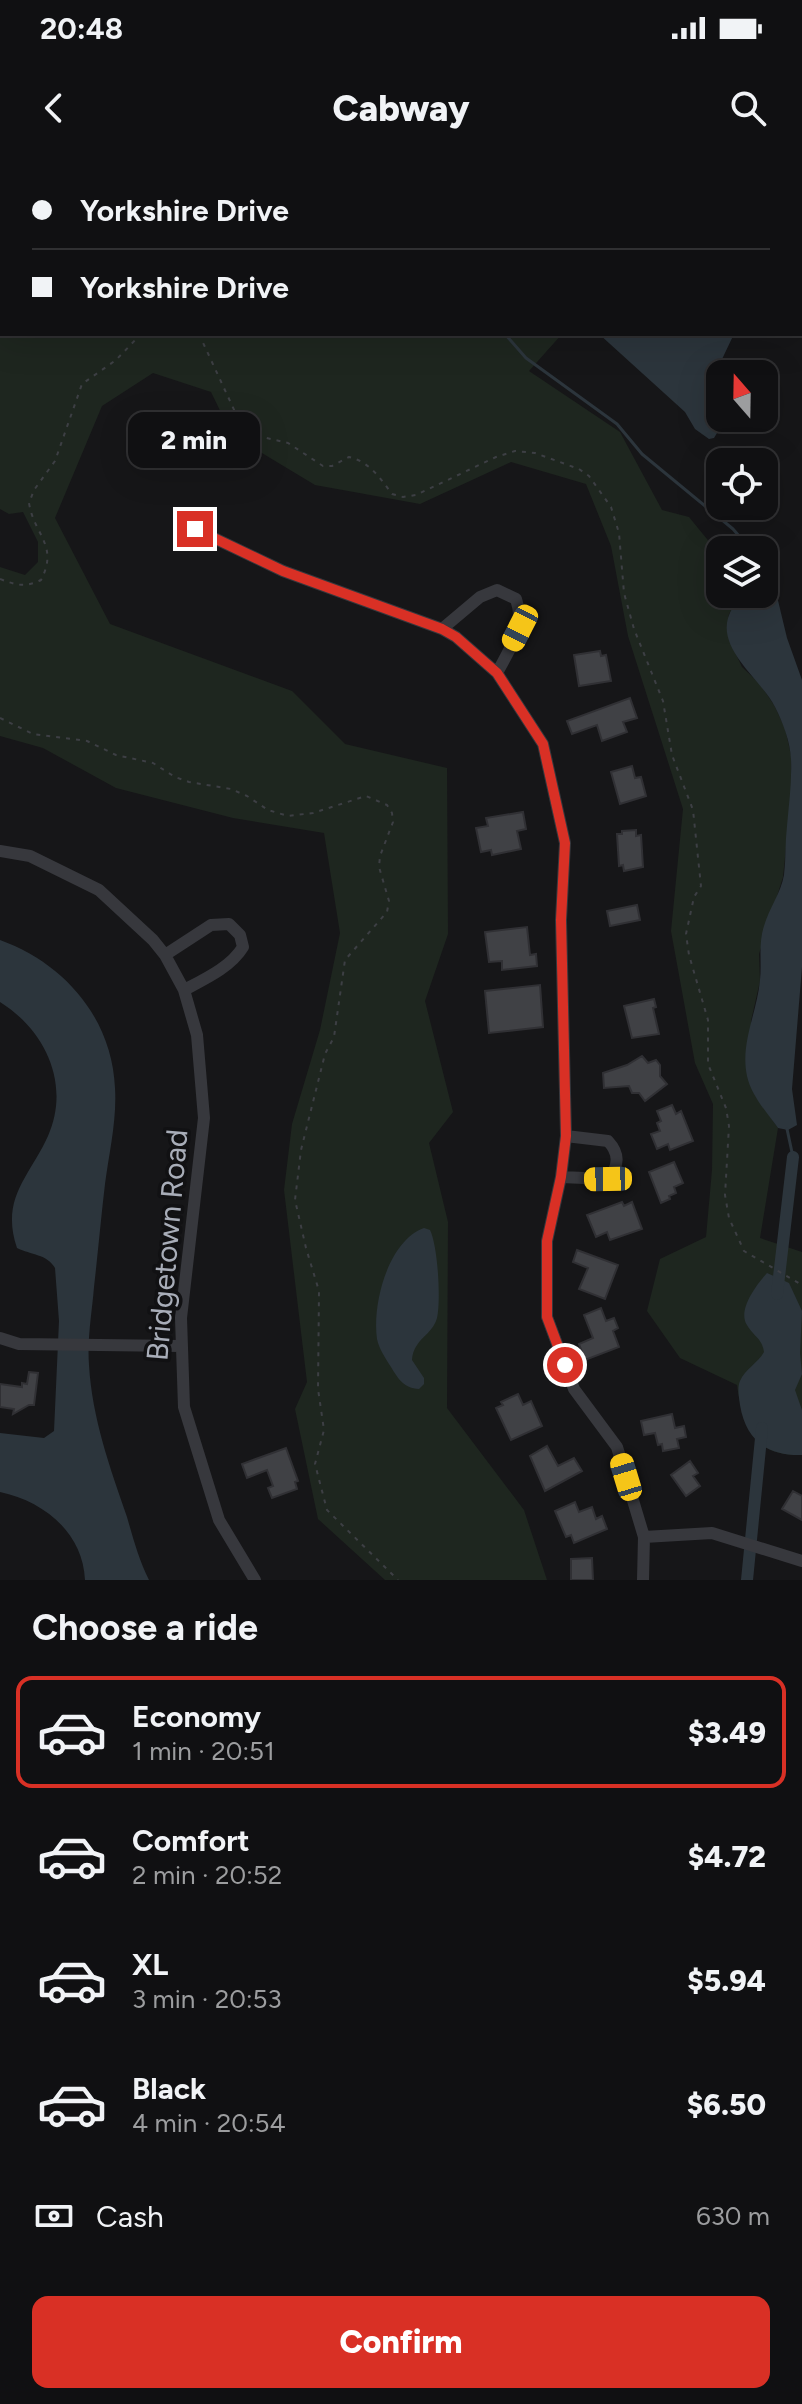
<!DOCTYPE html>
<meta charset="utf-8">
<style>
:root{--surface:#101012;--page:#1e1e20;--text:#f1f3f6;--muted:#9c9d9f;--line:#303032;--accent:#d93025}
body{margin:0;font-family:Figtree,sans-serif;background:var(--page);color:var(--text);height:100vh;display:flex;flex-direction:column;font-size:30px;white-space:nowrap}
*{box-sizing:border-box;margin:0}
p{font-size:26px;color:var(--muted)}
.icon{flex:none;width:44px;height:44px;fill:none;stroke:currentColor;stroke-width:2;stroke-linecap:round;stroke-linejoin:round}
.map{position:relative;height:1420px;overflow:hidden}
.panel{display:flex;flex-direction:column;background:var(--surface);flex:1}
.panel>*{flex:none}
.top-card{position:absolute;left:0px;top:0px;width:802px;height:176px;box-shadow:0 8px 32px #0002,0 0 0 2px var(--line);display:grid;align-content:center;height:176px;padding:0 32px;background:var(--surface)}
.needle{width:52px;rotate:340deg}
.buttons{position:absolute;left:706px;top:200px;display:grid;gap:16px}
.buttons a{display:grid;place-items:center;width:72px;height:72px;border-radius:16px;background:var(--surface);box-shadow:0 8px 32px #0002,0 0 0 2px var(--line);font-size:40px}
.end{position:absolute;width:36px;height:36px;margin:-18px;border:10px solid #d93025;background:#fff;box-shadow:0 0 0 4px #fff}
.from{border-radius:50%}
.bubble{position:absolute;height:56px;border-radius:16px;background:var(--surface);box-shadow:0 8px 32px #0002,0 0 0 2px var(--line);font-size:26px;font-weight:800;line-height:56px;text-align:center}
.car{position:absolute;width:24px;height:48px;margin:-24px -12px;border-radius:10px;box-shadow:0 0 6px 2px #0007;background:linear-gradient(#f5c518 24%,#345 0 40%,#f5c518 0 76%,#345 0 86%,#f5c518 0)}
.top-card b{display:flex;align-items:center;gap:28px;height:76px;font-size:30px}
.top-card b+b{border-top:2px solid var(--line)}
.top-card i{width:20px;height:20px;background:var(--text)}
ul{padding:0;list-style:none}
li{display:flex;align-items:center;gap:24px;height:112px;margin:0 16px 12px;padding:0 16px;border:4px solid transparent;border-radius:16px}
li div{flex:1}
li b{display:block;font-size:30px}
li em{font-style:normal;font-weight:800}
li.selected{border-color:var(--accent)}
li>.icon{width:72px;height:72px;stroke-width:1.5}
h2{padding:0 32px;font-size:36px;line-height:96px}
.pay{display:flex;align-items:center;gap:20px;height:88px;padding:0 32px;font-size:30px}
.pay p{margin-inline-start:auto}
.cta{display:flex;gap:16px;margin-top:auto;padding:16px 32px}
.cta a{flex:1;height:92px;border-radius:16px;background:var(--accent);color:#fff;font-size:32px;font-weight:800;line-height:92px;text-align:center}
.status{display:flex;justify-content:space-between;align-items:center;height:56px;padding:0 40px;background:var(--surface);direction:ltr}
.status svg{height:22px;fill:currentColor}
header{display:flex;justify-content:space-between;align-items:center;height:104px;padding:0 32px;background:var(--surface);font-size:36px;font-weight:800}
.map>svg:first-child{display:block}
.green{fill:#1e261f}
.water{fill:#2c353c}
.lines{fill:none;stroke-linecap:round;stroke-linejoin:round}
.stream{stroke:#2c353c;stroke-width:3}
.canal{stroke:#2c353c;stroke-width:12}
.building{fill:#404145;stroke:#303034;stroke-width:2}
.path{stroke:#3d3f44;stroke-width:2;stroke-dasharray:4 6;stroke-linecap:butt}
.minor{stroke:#37383d;stroke-width:12}
.route{stroke:#d93025;stroke-width:10}
.labels{text-anchor:middle;dominant-baseline:central;stroke-width:7;stroke-linejoin:round;paint-order:stroke}
.street-label{font-size:30px;fill:#a8adb8;stroke:#111113}
</style>
<div class="status"><b>20:48</b><svg viewBox="0 0 49 12"><path d="M0 12V9h3v3zM5 12V6h3v6zM10 12V3h3v9zM15 12V0h3v12zM26 1h20v11H26zM47 4h2v5h-2z"/></svg></div>
<header><svg class="icon" aria-label="back" viewBox="0 0 24 24"><path d="M15 5l-7 7 7 7"/></svg>Cabway<svg class="icon" aria-label="search" viewBox="0 0 24 24"><circle cx="10" cy="10" r="6"/><path d="M15 15l6 6"/></svg></header>
<div class="map">
<svg width="802" height="1420" viewBox="0 0 802 1420">
<rect width="100%" height="100%" fill="#161618"/>
<!-- green -->
<path class="green" d="M0,0H546L2,2V174H562L529,211L620,272L662,350L689,357L720,395V434H736L737,440L729,454L727,467L732,486L742,507L760,524L774,545L785,568L791,595L792,630L783,717L759,794L760,821L751,861L753,932L778,968L760,1078L802,1092V1295C754,1296 743,1268 737,1225L680,1198L647,1151L660,1099L706,1077L712,1010L713,944L695,903L671,771L683,649L628,476L611,386L586,324L511,302L420,344L315,325L232,275L211,232L153,213L102,246L55,358L110,464L292,531L345,584L447,608L448,774L425,841L453,952L429,983L448,1062L447,1248L524,1350L547,1420H385L318,1359L295,1249L307,1222L284,1030L292,964L320,870L340,773L324,673L233,658L116,628L43,588L0,576V407L25,415L38,402V382L23,352L9,354L0,349Z"/>
<!-- water -->
<path class="water" d="M599,174H734L714,216L717,273L714,278L709,279L695,269L685,252Z
M764,426L775,428L787,478L802,520V807L792,929L797,965L788,970L778,968C767,953 751,935 747,916C740,883 757,853 760,820C762,802 758,784 764,766C769,748 781,733 784,715C786,699 785,682 787,666C789,643 792,622 791,599C790,581 783,563 775,547C760,517 709,485 733,447C740,435 751,434 764,434Z
M0,780C64,803 112,858 115,928C117,960 109,993 105,1024C101,1058 98,1092 94,1127C92,1152 87,1179 89,1205C92,1258 110,1308 127,1357C133,1378 139,1400 149,1420H85C83,1372 43,1341 0,1332V1273L44,1278L54,1271L59,1161L55,1108C47,1094 31,1095 17,1088C0,1038 30,1016 48,976C71,924 45,870 0,842Z
M424,1068L430,1070C438,1086 441,1141 437,1158C432,1176 414,1178 412,1200L424,1218V1224L419,1229C404,1228 399,1220 391,1207C386,1199 379,1189 377,1179C372,1144 388,1081 424,1068Z
M767,1113L789,1123L802,1151L800,1193L802,1214L795,1230L802,1250V1295C768,1296 746,1281 740,1245C739,1237 737,1228 740,1221C745,1209 758,1203 764,1192C762,1178 754,1177 747,1165C737,1150 757,1124 767,1113Z"/>
<g class="lines">
<!-- stream -->
<path class="stream" d="M403,2V0
M505,174L526,198L617,264L642,294L733,369L751,390
M764,416L767,428
M787,969L793,997"/>
<!-- canal -->
<path class="canal" d="M777,1134L793,997
M747,1420L762,1268"/>
</g>
<!-- building -->
<path class="building" d="M600,491L601,496L606,495L611,521L579,526L574,495Z
M630,538L637,558L623,562L627,572L602,581L597,565L572,574L567,561Z
M632,606L635,618L641,617L646,636L620,644L611,612Z
M523,652L526,669L517,671L521,689L492,695L491,690L481,692L476,668L488,666L486,658Z
M636,670V676L641,675L643,707L624,711L623,705L619,706L617,674H622V671Z
M637,745L640,760L610,766L607,751Z
M527,767L530,795L536,794L537,806L502,810V801L489,802L485,772Z
M540,825L543,867L489,873L485,831Z
M654,839L656,847L653,848L659,874L632,878L624,846Z
M642,896L648,903L656,900L660,905V916L667,924L645,941L639,933H632L629,926L604,928L603,913L627,905Z
M672,945L676,954L681,951L693,981L670,990L668,984L657,989L651,974L660,971L657,963L661,961L657,951Z
M674,1002L683,1023L674,1027L676,1033L669,1036L670,1039L661,1043L649,1012Z
M622,1042L624,1046L632,1042L642,1069L610,1080L607,1072L596,1077L587,1055Z
M577,1090L618,1105L605,1139L579,1129L588,1108L573,1102Z
M601,1148L606,1161L614,1158L618,1168L613,1171L619,1187L585,1200L579,1184L593,1178L584,1155Z
M29,1212L38,1213L34,1245H29L13,1254L14,1249L0,1247V1224L22,1227V1223L27,1224Z
M518,1234L523,1245L531,1241L542,1266L511,1280L496,1248L503,1245L501,1242Z
M672,1254L675,1268L684,1266L686,1277L677,1279L679,1288L663,1291L662,1284L658,1285L655,1273L644,1275L641,1261Z
M547,1286L558,1306L574,1298L582,1311L545,1331L530,1296Z
M286,1288L298,1321L295,1322L297,1329L272,1338L268,1328L273,1326L267,1310L247,1318L242,1304Z
M690,1301L698,1313L693,1316L700,1326L686,1336L671,1315Z
M793,1331L802,1336V1360L782,1349Z
M575,1342L579,1352L592,1347L596,1359L602,1356L607,1369L574,1383L571,1375L566,1377L555,1351Z
M592,1398L593,1420H571V1399Z"/>
<g class="lines">
<!-- path -->
<path class="path" d="M199,174L242,267L254,275L288,283L323,306H332L349,297C370,302 380,318 392,334L403,337L416,335L496,297L515,291L535,293L579,309L589,316L611,347L619,373L624,433L634,469L663,541L672,595L693,650L701,726L694,737L686,774L689,795L708,860V904L726,948L729,966L725,1035L729,1058L744,1091L802,1125
M0,419C16,425 25,428 41,420C59,385 34,375 29,343L34,330L55,301L82,224L116,200L141,174
M0,558L33,574L87,581L116,595L153,603L175,617L189,622L231,629L247,636L268,650L288,656L313,653L366,636L387,645L392,653L393,662L380,696L379,707L389,741L387,752L345,800L334,877L325,894L301,990L295,1040L306,1088L319,1131L318,1229L324,1270L315,1304L327,1350L398,1420"/>
<!-- minor -->
<path class="minor" d="M800,58H802
M195,369L283,411L442,469L456,477L497,513L543,584L565,683L561,760L566,976L561,1017L547,1081V1157L574,1229L617,1287L644,1377L643,1420
M442,469L480,437L497,430L516,439C526,467 510,488 497,513
M0,691L30,696L99,730L153,780L165,795L184,830L197,875L204,958L181,1158L184,1247L219,1360L255,1420
M165,795L211,765L229,764L240,775L243,787C231,807 205,819 184,830
M561,1017L608,1019C619,1006 620,994 608,981L566,976
M0,1178L19,1184L180,1186
M644,1377L712,1373L802,1401"/>
</g>
<g class="lines">
<!-- route -->
<path class="route" d="M195,369L283,411L442,469L456,477L497,513L543,584L565,683L561,760L566,976L561,1017L547,1081V1157L565,1205"/>
</g>
<g class="labels">
<!-- street labels -->
<g class="street-label">
<text transform="translate(167 1085) rotate(-85)">Bridgetown Road</text>
</g>
</g>
</svg>
<div class="buttons">
<a><svg class="needle" viewBox="-14 -14 28 28"><path d="M0-13l5 13h-10z" fill="#e53935"/><path d="M0 13l5-13h-10z" fill="#9c9d9f"/></svg></a>
<a><svg class="icon" aria-label="locate" viewBox="0 0 24 24"><circle cx="12" cy="12" r="6"/><path d="M12 2v4M12 18v4M2 12h4M18 12h4"/></svg></a>
<a><svg class="icon" aria-label="layers" viewBox="0 0 24 24"><path d="M12 4l9 5-9 5-9-5zM3 14l9 5 9-5"/></svg></a>
</div>
<i class="end from" style="left:565px;top:1205px"></i>
<i class="end" style="left:195px;top:369px"></i>
<div class="bubble" style="left:128px;top:252px;width:132px">2 min</div>
<i class="car" style="left:520px;top:468px;rotate:207deg"></i>
<i class="car" style="left:608px;top:1019px;rotate:269deg"></i>
<i class="car" style="left:626px;top:1317px;rotate:343deg"></i>
<div class="top-card">
<b><i class="from"></i>Yorkshire Drive</b>
<b><i></i>Yorkshire Drive</b>
</div>
</div>
<section class="panel">
<h2>Choose a ride</h2>
<ul>
<li class="selected"><svg class="icon" aria-label="car" viewBox="0 0 24 24"><path d="M5 17H2v-5l4-1 3-4h7l3 4 3 1v5h-3M9 17h6M6 11h13"/><circle cx="7" cy="17" r="2"/><circle cx="17" cy="17" r="2"/></svg><div><b>Economy</b><p>1 min · 20:51</p></div><em>$3.49</em></li>
<li><svg class="icon" aria-label="car" viewBox="0 0 24 24"><path d="M5 17H2v-5l4-1 3-4h7l3 4 3 1v5h-3M9 17h6M6 11h13"/><circle cx="7" cy="17" r="2"/><circle cx="17" cy="17" r="2"/></svg><div><b>Comfort</b><p>2 min · 20:52</p></div><em>$4.72</em></li>
<li><svg class="icon" aria-label="car" viewBox="0 0 24 24"><path d="M5 17H2v-5l4-1 3-4h7l3 4 3 1v5h-3M9 17h6M6 11h13"/><circle cx="7" cy="17" r="2"/><circle cx="17" cy="17" r="2"/></svg><div><b>XL</b><p>3 min · 20:53</p></div><em>$5.94</em></li>
<li><svg class="icon" aria-label="car" viewBox="0 0 24 24"><path d="M5 17H2v-5l4-1 3-4h7l3 4 3 1v5h-3M9 17h6M6 11h13"/><circle cx="7" cy="17" r="2"/><circle cx="17" cy="17" r="2"/></svg><div><b>Black</b><p>4 min · 20:54</p></div><em>$6.50</em></li>
</ul>
<div class="pay"><svg class="icon" aria-label="cash" viewBox="0 0 24 24"><path d="M3 7h18v10H3z"/><circle cx="12" cy="12" r="2"/></svg>Cash<p>630 m</p></div>
<div class="cta"><a>Confirm</a></div>
</section>
